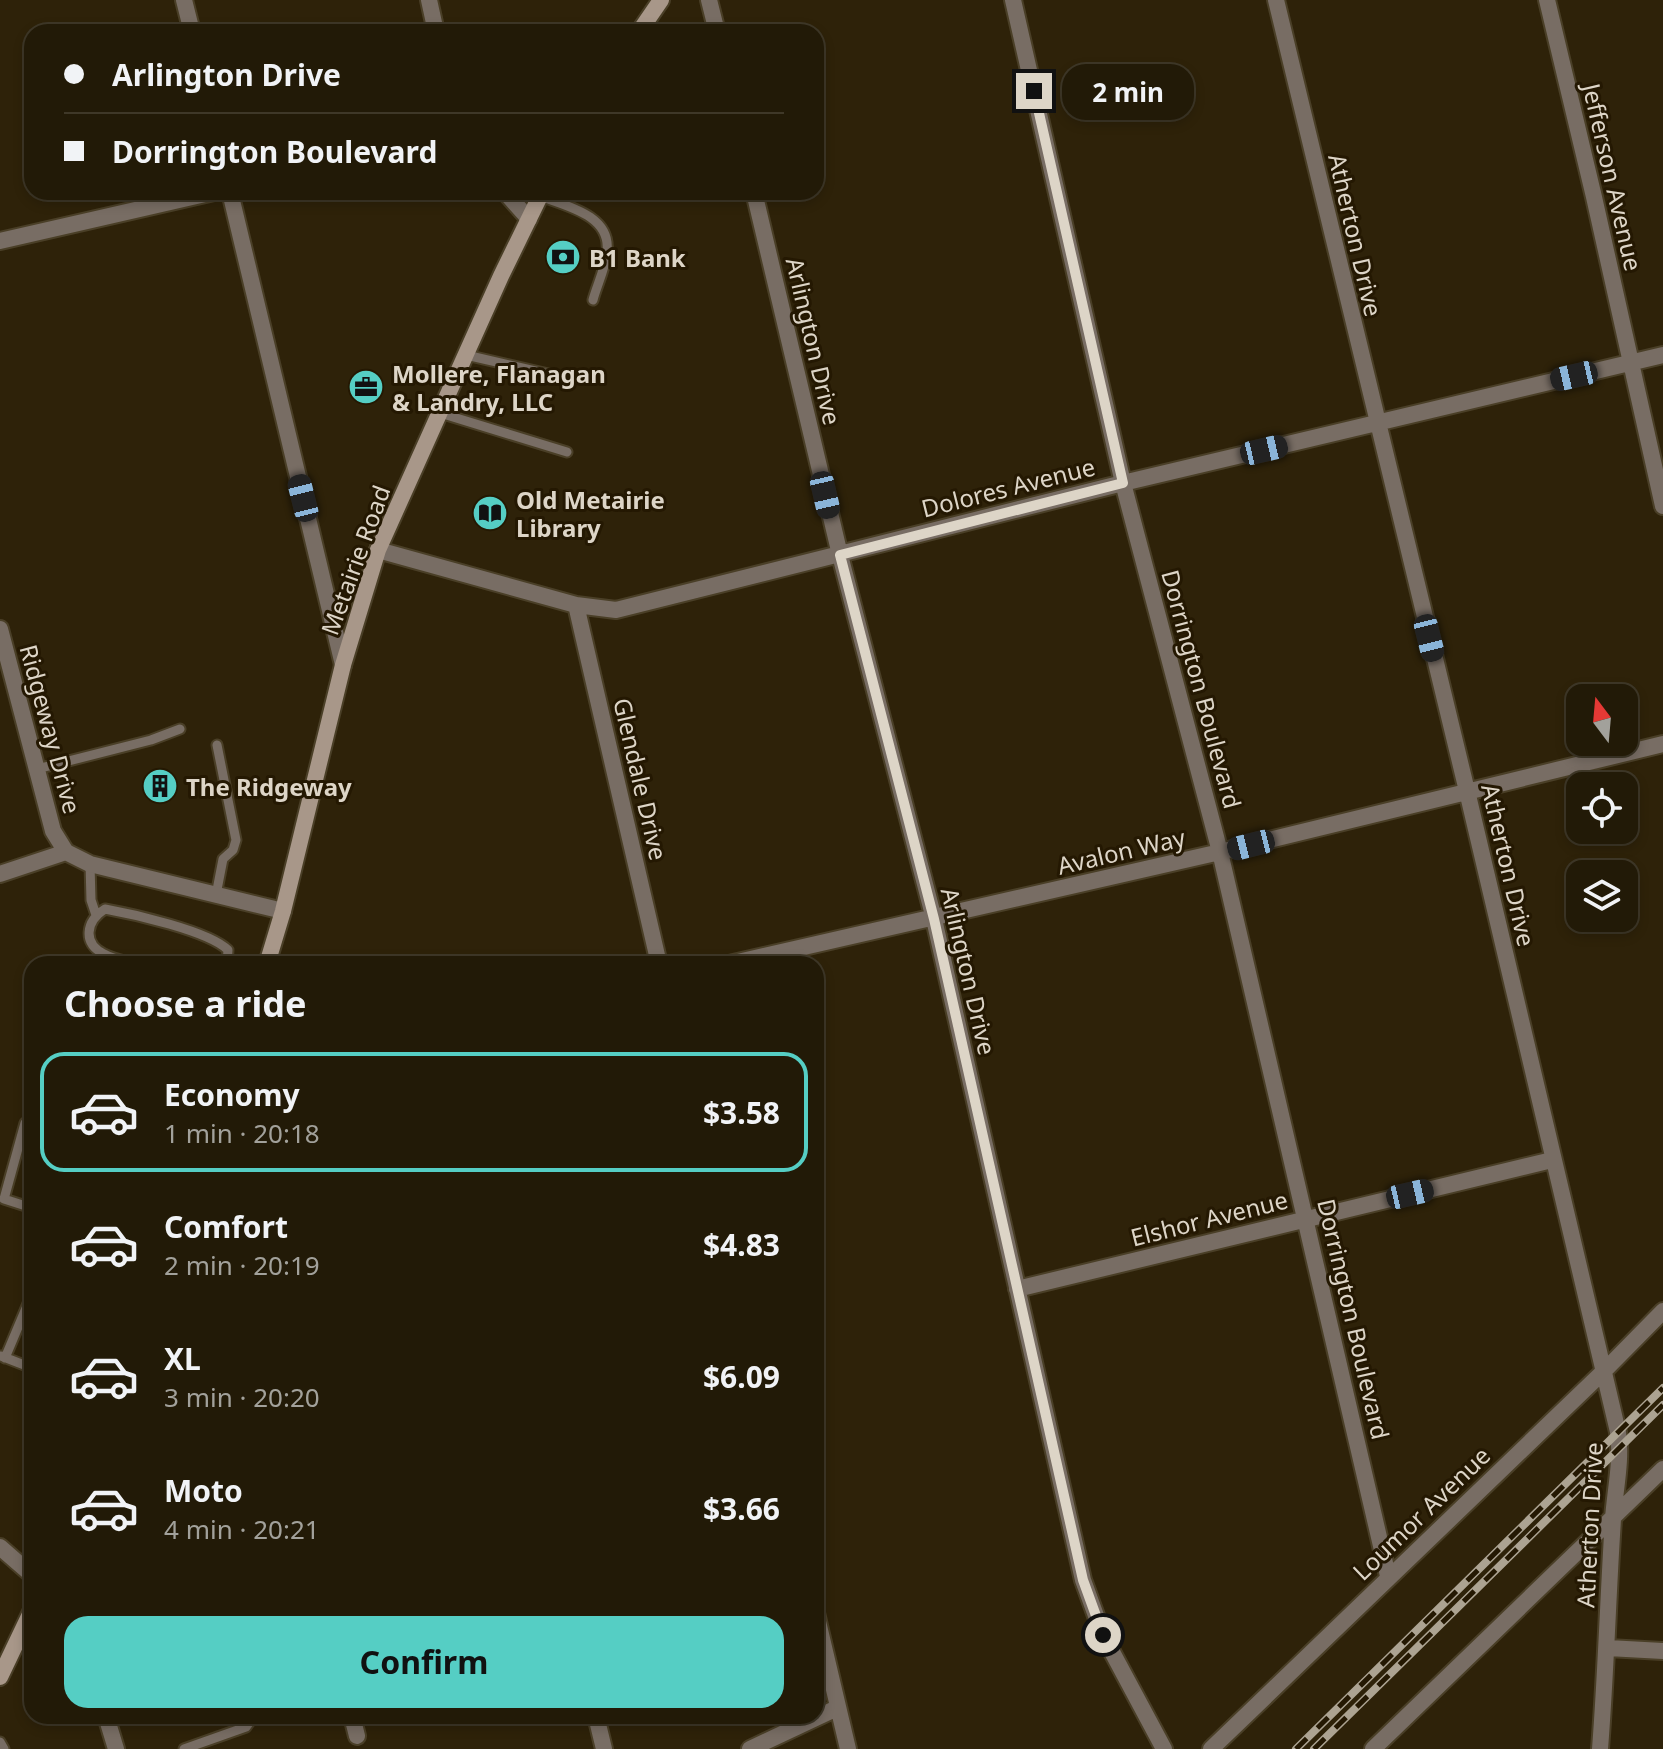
<!DOCTYPE html>
<meta charset="utf-8">
<style>
:root{--surface:#221a07;--page:#2e2715;--text:#f1f3f6;--muted:#a2a19b;--line:#3f3828;--accent:#55cec4}
body{margin:0;font-family:"Noto Sans",sans-serif;background:var(--page);color:var(--text);height:100vh;display:flex;flex-direction:column;font-size:30px;white-space:nowrap}
*{box-sizing:border-box;margin:0}
p{font-size:26px;color:var(--muted)}
.icon{flex:none;width:44px;height:44px;fill:none;stroke:currentColor;stroke-width:2;stroke-linecap:round;stroke-linejoin:round}
.map{position:relative;flex:1;overflow:hidden}
.panel{position:absolute;left:24px;top:956px;width:800px;height:768px;display:flex;flex-direction:column;background:var(--surface);border-radius:24px;box-shadow:0 4px 12px #0003,0 0 0 2px var(--line)}
.panel>*{flex:none}
.top-card{position:absolute;left:24px;top:24px;width:800px;height:176px;border-radius:24px;box-shadow:0 4px 12px #0003,0 0 0 2px var(--line);display:grid;align-content:center;height:176px;padding:0 40px;background:var(--surface)}
.needle{width:52px;rotate:344deg}
.tools{position:absolute;left:1566px;top:684px;display:grid;gap:16px}
.tools a{display:grid;place-items:center;width:72px;height:72px;border-radius:16px;background:var(--surface);box-shadow:0 4px 12px #0003,0 0 0 2px var(--line);font-size:40px}
.end{position:absolute;width:36px;height:36px;margin:-18px;border:10px solid #ddd5c7;background:#111;box-shadow:0 0 0 4px #111}
.from{border-radius:50%}
.bubble{position:absolute;height:56px;border-radius:24px;background:var(--surface);box-shadow:0 4px 12px #0003,0 0 0 2px var(--line);font-size:26px;font-weight:700;line-height:56px;text-align:center}
.car{position:absolute;width:24px;height:48px;margin:-24px -12px;border-radius:10px;box-shadow:0 0 6px 2px #0007;background:linear-gradient(#222 24%,#8ab4d8 0 40%,#222 0 76%,#8ab4d8 0 86%,#222 0)}
.top-card b{display:flex;align-items:center;gap:28px;height:76px;font-size:30px}
.top-card b+b{border-top:2px solid var(--line)}
.top-card i{width:20px;height:20px;background:var(--text)}
ul{padding:0;list-style:none}
li{display:flex;align-items:center;gap:24px;height:120px;margin:0 16px 12px;padding:0 24px;border:4px solid transparent;border-radius:24px}
li div{flex:1}
li b{display:block;font-size:30px}
li em{font-style:normal;font-weight:700}
li.selected{border-color:var(--accent)}
li>.icon{width:72px;height:72px;stroke-width:1.5}
h2{padding:0 40px;font-size:36px;line-height:96px}
.cta{display:flex;gap:16px;margin-top:auto;padding:16px 40px}
.cta a{flex:1;height:92px;border-radius:24px;background:var(--accent);color:#111;font-size:32px;font-weight:700;line-height:92px;text-align:center}
.map>svg:first-child{display:block}
.lines{fill:none;stroke-linecap:round;stroke-linejoin:round}
.service-casing{stroke:#4a3f27;stroke-width:13}
.minor-casing{stroke:#4a3f27;stroke-width:20}
.tertiary-casing{stroke:#4a3f27;stroke-width:20}
.secondary-casing{stroke:#4a3f27;stroke-width:20}
.service{stroke:#786d64;stroke-width:9}
.minor{stroke:#786d64;stroke-width:16}
.tertiary{stroke:#786d64;stroke-width:16}
.secondary{stroke:#a89789;stroke-width:16}
.rail-casing{stroke:#aca392;stroke-width:8}
.rail{stroke:#241802;stroke-width:5;stroke-dasharray:15;stroke-linecap:butt}
.route{stroke:#ddd5c7;stroke-width:10}
.labels{text-anchor:middle;dominant-baseline:central;stroke-width:6;stroke-linejoin:round;paint-order:stroke}
.street-label{font-size:24px;fill:#ddd5c7;stroke:#241802}
.poi-label{font-size:24px;font-weight:bold;fill:#ddd5c7;stroke:#241802;text-anchor:start}
</style>
<div class="map">
<svg width="1663" height="1749" viewBox="0 0 1663 1749">
<rect width="100%" height="100%" fill="#2e2209"/>
<g class="lines">
<defs>
<path id="service" d="M540,196C566,206 611,215 607,251C606,267 597,285 593,300
M466,355L570,379
M440,413L567,452
M37,769L151,740L180,729
M90,864L91,900L96,915
M216,895L223,859L233,850L236,840L217,745
M135,964C125,961 113,959 104,954C82,943 86,921 105,909C133,914 209,931 228,950L227,964
M32,1125L25,1123L4,1199L32,1208
M1,1356L32,1368
M5,1358L32,1294
M0,1742L4,1749
M184,1749L246,1727L254,1716"/>
<path id="minor" d="M184,0L192,32
M429,0L436,32
M709,0L717,32
M1013,0L1123,483L1220,852L1388,1576
M1276,0L1467,791L1618,1432C1622,1461 1615,1490 1613,1519C1608,1596 1606,1672 1600,1749
M1547,0L1594,197L1663,506
M230,192L343,665
M505,192L529,219
M754,192L840,555L934,919L1083,1580L1103,1635L1164,1749
M0,241L214,192
M378,550L576,605L616,610L1123,483L1663,355
M576,605L659,964
M0,629L53,831L66,852L90,864L283,911
M0,874L66,852
M729,964L1220,852L1663,744
M1017,1289L1552,1160
M0,1547L32,1575
M816,1613L848,1749
M1608,1648L1663,1651
M352,1716L357,1736
M596,1716L604,1749
M750,1749L837,1708
M1211,1749L1604,1371L1663,1311
M1373,1749L1663,1469"/>
<path id="tertiary" d="M106,1716L116,1749"/>
<path id="secondary" d="M639,32L661,0
M267,964L283,911L343,665L378,550L501,276L542,192
M0,1677L32,1610"/>
</defs>
<!-- service casing -->
<use href="#service" class="service-casing"/>
<!-- minor casing -->
<use href="#minor" class="minor-casing"/>
<!-- tertiary casing -->
<use href="#tertiary" class="tertiary-casing"/>
<!-- secondary casing -->
<use href="#secondary" class="secondary-casing"/>
<!-- service -->
<use href="#service" class="service"/>
<!-- minor -->
<use href="#minor" class="minor"/>
<!-- tertiary -->
<use href="#tertiary" class="tertiary"/>
<!-- secondary -->
<use href="#secondary" class="secondary"/>
<defs>
<path id="rail" d="M1296,1749L1663,1388
M1314,1749L1663,1405"/>
</defs>
<!-- rail casing -->
<use href="#rail" class="rail-casing"/>
<!-- rail -->
<use href="#rail" class="rail"/>
</g>
<g class="lines">
<!-- route -->
<path class="route" d="M1034,91L1123,483L840,555L934,919L1083,1580L1103,1635"/>
</g>
<!-- icons -->
<defs>
<symbol id="bank-disc" viewBox="-11 -11 22 22"><circle r="9.5" fill="#55cec4" stroke="#241802"/><path d="M-6-4H6V4H-6ZM0-2.3a2.3 2.3 0 1 0 0 4.6a2.3 2.3 0 1 0 0-4.6Z" fill="#111"/></symbol>
<symbol id="office-disc" viewBox="-11 -11 22 22"><circle r="9.5" fill="#55cec4" stroke="#241802"/><path d="M-6-3h4V-5.5h4V-3h4V5H-6ZM-1-4.5V-3h2v-1.5ZM-6 0V1H6V0Z" fill="#111"/></symbol>
<symbol id="library-disc" viewBox="-11 -11 22 22"><circle r="9.5" fill="#55cec4" stroke="#241802"/><path d="M-6-4Q-3-5.5-.7-3.5V5Q-3 3-6 4ZM6-4Q3-5.5 .7-3.5V5Q3 3 6 4Z" fill="#111"/></symbol>
<symbol id="building-disc" viewBox="-11 -11 22 22"><circle r="9.5" fill="#55cec4" stroke="#241802"/><path d="M-4-6H4V6H1V3H-1V6H-4ZM-2.5-4.3h1.7v1.8h-1.7ZM.8-4.3h1.7v1.8H.8ZM-2.5-1h1.7V.8h-1.7ZM.8-1h1.7V.8H.8Z" fill="#111"/></symbol>
</defs>
<g fill-rule="evenodd">
<use href="#bank-disc" x="543" y="237" width="40" height="40"/>
<use href="#office-disc" x="346" y="367" width="40" height="40"/>
<use href="#library-disc" x="470" y="493" width="40" height="40"/>
<use href="#building-disc" x="140" y="766" width="40" height="40"/>
</g>
<g class="labels">
<!-- street labels -->
<g class="street-label">
<text transform="translate(1613 177) rotate(77)">Jefferson Avenue</text>
<text transform="translate(1356 235) rotate(77)">Atherton Drive</text>
<text transform="translate(814 341) rotate(77)">Arlington Drive</text>
<text transform="translate(1008 487) rotate(-14)">Dolores Avenue</text>
<text transform="translate(355 560) rotate(-70)">Metairie Road</text>
<text transform="translate(1202 689) rotate(75)">Dorrington Boulevard</text>
<text transform="translate(51 729) rotate(75)">Ridgeway Drive</text>
<text transform="translate(641 779) rotate(77)">Glendale Drive</text>
<text transform="translate(1121 851) rotate(-13)">Avalon Way</text>
<text transform="translate(1509 865) rotate(77)">Atherton Drive</text>
<text transform="translate(969 971) rotate(77)">Arlington Drive</text>
<text transform="translate(1209 1218) rotate(-14)">Elshor Avenue</text>
<text transform="translate(1354 1319) rotate(77)">Dorrington Boulevard</text>
<text transform="translate(1421 1513) rotate(-44)">Loumor Avenue</text>
<text transform="translate(1589 1525) rotate(-87)">Atherton Drive</text>
</g>
<!-- poi labels -->
<g class="poi-label">
<text x="589" y="257">B1 Bank</text>
<text x="392" y="373">Mollere, Flanagan<tspan x="392" dy="28">&amp; Landry, LLC</tspan></text>
<text x="516" y="499">Old Metairie<tspan x="516" dy="28">Library</tspan></text>
<text x="186" y="786">The Ridgeway</text>
</g>
</g>
</svg>
<div class="tools">
<a><svg class="needle" viewBox="-14 -14 28 28"><path d="M0-13l5 13h-10z" fill="#e53935"/><path d="M0 13l5-13h-10z" fill="#a2a19b"/></svg></a>
<a><svg class="icon" aria-label="locate" viewBox="0 0 24 24"><circle cx="12" cy="12" r="6"/><path d="M12 2v4M12 18v4M2 12h4M18 12h4"/></svg></a>
<a><svg class="icon" aria-label="layers" viewBox="0 0 24 24"><path d="M12 4l9 5-9 5-9-5zM3 14l9 5 9-5"/></svg></a>
</div>
<i class="end from" style="left:1103px;top:1635px"></i>
<i class="end" style="left:1034px;top:91px"></i>
<div class="bubble" style="left:1062px;top:64px;width:132px">2 min</div>
<i class="car" style="left:1574px;top:376px;rotate:257deg"></i>
<i class="car" style="left:1264px;top:450px;rotate:77deg"></i>
<i class="car" style="left:825px;top:495px;rotate:167deg"></i>
<i class="car" style="left:303px;top:498px;rotate:346deg"></i>
<i class="car" style="left:1429px;top:638px;rotate:166deg"></i>
<i class="car" style="left:1251px;top:845px;rotate:256deg"></i>
<i class="car" style="left:1410px;top:1194px;rotate:77deg"></i>
<div class="top-card">
<b><i class="from"></i>Arlington Drive</b>
<b><i></i>Dorrington Boulevard</b>
</div>
<section class="panel">
<h2>Choose a ride</h2>
<ul>
<li class="selected"><svg class="icon" aria-label="car" viewBox="0 0 24 24"><path d="M5 17H2v-5l4-1 3-4h7l3 4 3 1v5h-3M9 17h6M6 11h13"/><circle cx="7" cy="17" r="2"/><circle cx="17" cy="17" r="2"/></svg><div><b>Economy</b><p>1 min · 20:18</p></div><em>$3.58</em></li>
<li><svg class="icon" aria-label="car" viewBox="0 0 24 24"><path d="M5 17H2v-5l4-1 3-4h7l3 4 3 1v5h-3M9 17h6M6 11h13"/><circle cx="7" cy="17" r="2"/><circle cx="17" cy="17" r="2"/></svg><div><b>Comfort</b><p>2 min · 20:19</p></div><em>$4.83</em></li>
<li><svg class="icon" aria-label="car" viewBox="0 0 24 24"><path d="M5 17H2v-5l4-1 3-4h7l3 4 3 1v5h-3M9 17h6M6 11h13"/><circle cx="7" cy="17" r="2"/><circle cx="17" cy="17" r="2"/></svg><div><b>XL</b><p>3 min · 20:20</p></div><em>$6.09</em></li>
<li><svg class="icon" aria-label="car" viewBox="0 0 24 24"><path d="M5 17H2v-5l4-1 3-4h7l3 4 3 1v5h-3M9 17h6M6 11h13"/><circle cx="7" cy="17" r="2"/><circle cx="17" cy="17" r="2"/></svg><div><b>Moto</b><p>4 min · 20:21</p></div><em>$3.66</em></li>
</ul>
<div class="cta"><a>Confirm</a></div>
</section>
</div>
